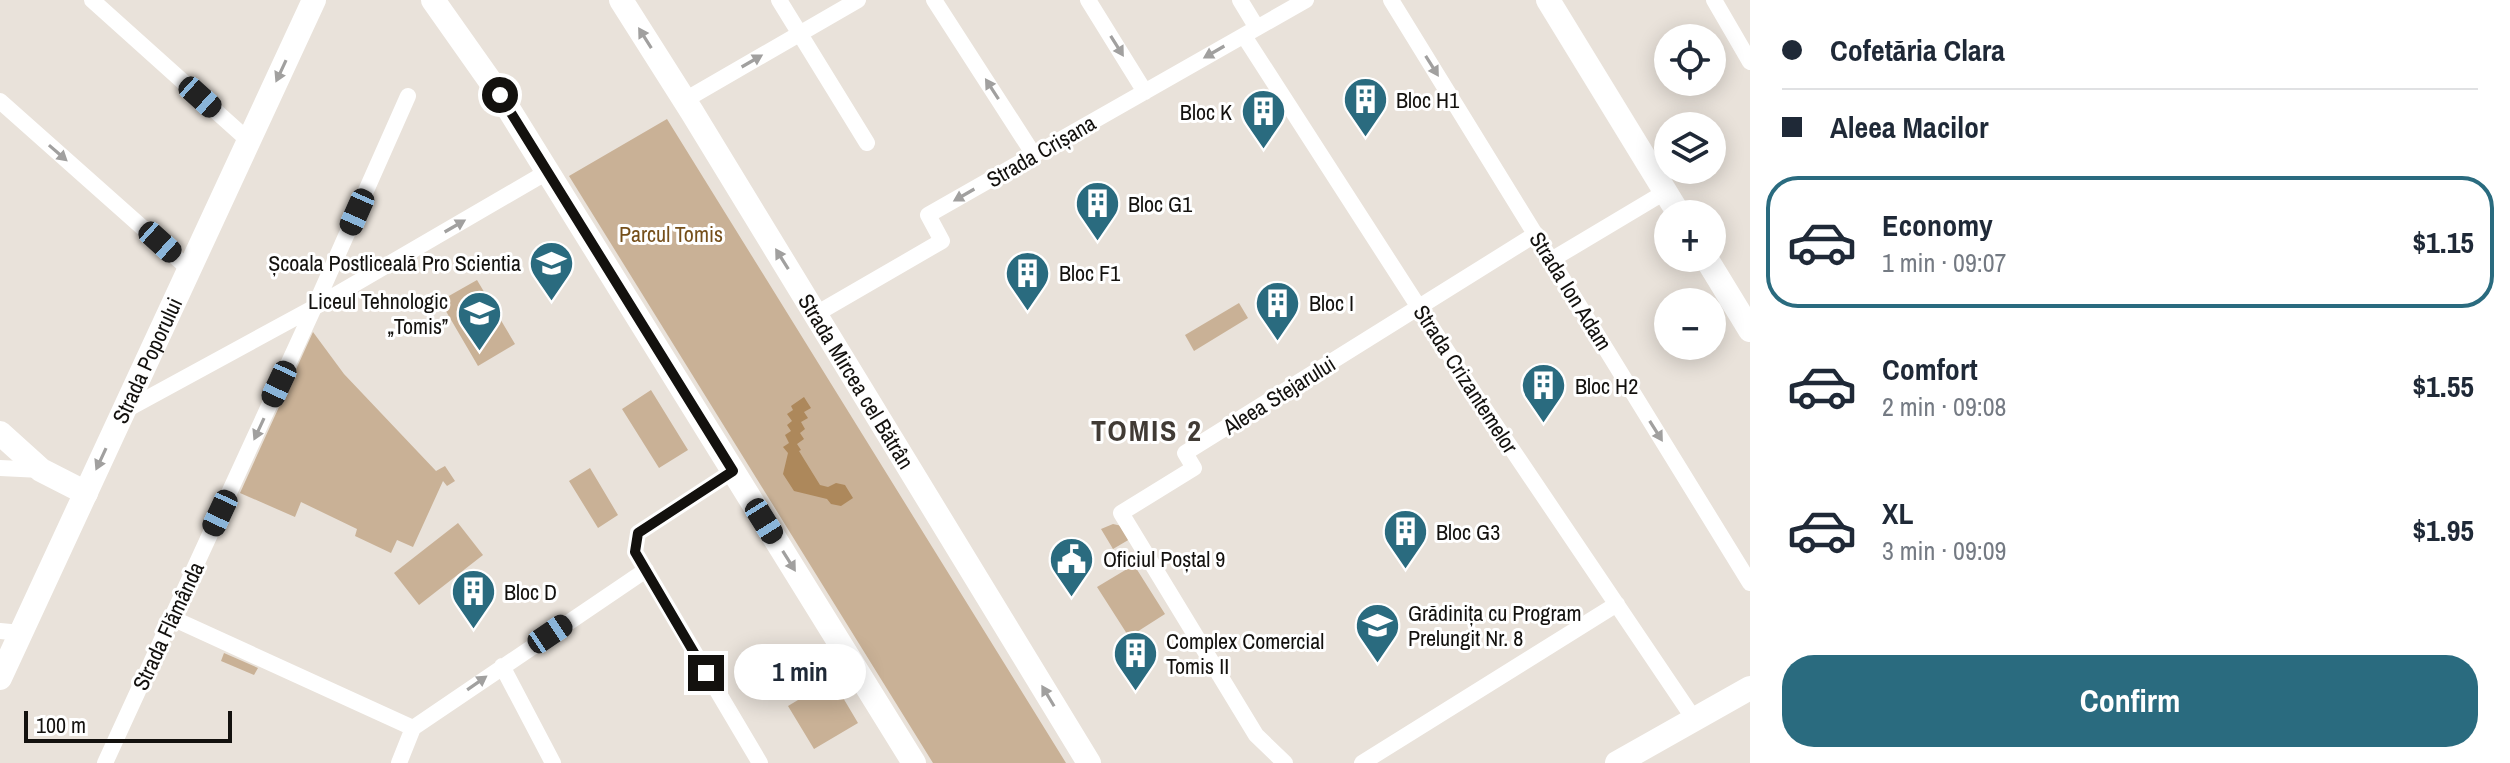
<!DOCTYPE html>
<meta charset="utf-8">
<style>
:root{--surface:#fff;--page:#f2f2f3;--text:#1f2937;--muted:#747a83;--line:#e0e1e3;--accent:#2a6b7f}
body{margin:0;font-family:"Archivo Narrow",sans-serif;background:var(--page);color:var(--text);height:100vh;display:flex;flex-direction:column;font-size:30px;white-space:nowrap}
*{box-sizing:border-box;margin:0}
p{font-size:26px;color:var(--muted)}
.icon{flex:none;width:44px;height:44px;fill:none;stroke:currentColor;stroke-width:2;stroke-linecap:round;stroke-linejoin:round}
.map{position:relative;flex:1;overflow:hidden}
.drawer{display:flex;flex-direction:column;background:var(--surface);width:760px}
.drawer>*{flex:none}
.top-card{display:grid;align-content:center;height:176px;padding:0 32px;background:var(--surface)}
.controls{position:absolute;left:1654px;top:24px;display:grid;gap:16px}
.controls a{display:grid;place-items:center;width:72px;height:72px;border-radius:50%;background:var(--surface);box-shadow:0 4px 20px #0003;font-size:40px}
.scale{position:absolute;left:24px;bottom:20px;width:208px;box-sizing:border-box;padding-left:8px;border:4px solid #13110e;border-top:0;font-size:22px;line-height:28px;white-space:nowrap;color:#13110e;-webkit-text-stroke:6px #fff;paint-order:stroke}
.end{position:absolute;width:36px;height:36px;margin:-18px;border:10px solid #13110e;background:#fff;box-shadow:0 0 0 4px #fff}
.from{border-radius:50%}
.bubble{position:absolute;height:56px;border-radius:28px;background:var(--surface);box-shadow:0 4px 20px #0003;font-size:26px;font-weight:700;line-height:56px;text-align:center}
.car{position:absolute;width:24px;height:48px;margin:-24px -12px;border-radius:10px;box-shadow:0 0 6px 2px #0007;background:linear-gradient(#222 24%,#8ab4d8 0 40%,#222 0 76%,#8ab4d8 0 86%,#222 0)}
.top-card b{display:flex;align-items:center;gap:28px;height:76px;font-size:30px}
.top-card b+b{border-top:2px solid var(--line)}
.top-card i{width:20px;height:20px;background:var(--text)}
ul{padding:0;list-style:none}
li{display:flex;align-items:center;gap:24px;height:132px;margin:0 16px 12px;padding:0 16px;border:4px solid transparent;border-radius:32px}
li div{flex:1}
li b{display:block;font-size:30px}
li em{font-style:normal;font-weight:700}
li.on{border-color:var(--accent)}
li>.icon{width:72px;height:72px;stroke-width:1.5}
.button{display:flex;gap:16px;margin-top:auto;padding:16px 32px}
.button a{flex:1;height:92px;border-radius:32px;background:var(--accent);color:#fff;font-size:32px;font-weight:700;line-height:92px;text-align:center}
main{display:flex;flex:1;min-height:0}
.map>svg:first-child{display:block}
.green{fill:#c9b196}
.water{fill:#ad885b}
.lines{fill:none;stroke-linecap:round;stroke-linejoin:round}
.street{stroke:#fff;stroke-width:16}
.secondary{stroke:#fff;stroke-width:24}
.oneway{fill:#a1a09f}
.route{stroke:#13110e;stroke-width:10}
.labels{text-anchor:middle;dominant-baseline:central;stroke-width:6;stroke-linejoin:round;paint-order:stroke}
.poi-label{font-size:22px;fill:#13110e;stroke:#fff;text-anchor:start}
.street-label{font-size:22px;fill:#13110e;stroke:#fff}
.park-label{font-size:22px;fill:#754f1a;stroke:#fff}
.district-label{font-size:30px;font-weight:bold;letter-spacing:2px;fill:#413b35;stroke:#fff}
</style>
<main>
<div class="map">
<svg width="1750" height="763" viewBox="0 0 1750 763">
<rect width="100%" height="100%" fill="#e9e2da"/>
<!-- green -->
<path class="green" d="M667,119L1066,763H933L569,176Z
M477,280L515,344L478,366L440,301Z
M1239,303L1248,318L1194,351L1185,335Z
M313,332L344,374L436,471L445,466L455,481L447,486L443,481L413,547L397,540L391,553L355,536L357,529L301,502L295,517L240,493Z
M651,390L688,450L659,468L622,409Z
M590,468L618,515L598,528L569,481Z
M458,523L483,555L419,605L394,573Z
M1113,524L1122,526L1130,539L1113,549L1101,529Z
M1124,549L1165,614L1129,637L1097,587L1132,566L1122,550Z
M224,653L258,668L254,675L221,661Z
M826,669L858,723L814,749L788,706L813,691L807,680Z"/>
<!-- water -->
<path class="water" d="M804,397L811,408L804,412L808,418L801,422L805,429L800,433L804,439L797,444L801,450L799,451L820,485L828,487L836,483L845,485L853,498L841,506L831,504L827,499L794,491L783,474L788,453L783,447L789,443L785,435L791,431L787,425L792,421L787,414L793,410L791,406Z"/>
<g class="lines">
<!-- street -->
<path class="street" d="M92,0L249,141
M779,0L867,143
M934,0L1034,155
M1088,0L1145,92
M1240,0L1257,28
M1391,0L1750,583
M1714,0L1750,62
M1244,36L1476,396L1694,719
M685,100L858,0
M0,101L189,269
M1551,260L1665,192
M816,314L942,241L928,215L1306,0
M124,411L315,307L547,172
M0,468L41,470
M733,471L638,533L635,552L760,763
M172,618L413,728
M0,631L21,633
M502,666L553,763
M105,763L318,299L408,96
M399,763L413,728L646,570
M1285,763L1256,735L1121,513L1194,468L1185,453L1536,234
M1362,763L1617,604"/>
<!-- secondary -->
<g class="secondary">
<path d="M433,0L500,95L914,763"/>
<path id="s1" d="M621,0L692,112L1089,763"/>
<path d="M1548,0L1679,214"/>
<path d="M1706,258L1750,330"/>
<path d="M0,433L41,470L86,493"/>
<path id="s2" d="M0,678L314,0"/>
<path d="M1617,763L1750,688"/>
</g>
</g>
<!-- one-way arrows -->
<defs><path id="oneway-solid" d="M-6-.8H1V-3.2L6.5 0L1 3.2V.8H-6Z" transform="scale(2)"/></defs>
<g class="oneway">
<use href="#oneway-solid" transform="translate(645 38) rotate(-122)"/>
<use href="#oneway-solid" transform="translate(1117 46) rotate(58)"/>
<use href="#oneway-solid" transform="translate(1214 52) rotate(150)"/>
<use href="#oneway-solid" transform="translate(752 61) rotate(-30)"/>
<use href="#oneway-solid" transform="translate(1432 66) rotate(58)"/>
<use href="#oneway-solid" transform="translate(281 71) rotate(115)"/>
<use href="#oneway-solid" transform="translate(992 89) rotate(-123)"/>
<use href="#oneway-solid" transform="translate(58 153) rotate(41)"/>
<use href="#oneway-solid" transform="translate(964 195) rotate(150)"/>
<use href="#oneway-solid" transform="translate(455 226) rotate(-30)"/>
<use href="#oneway-solid" transform="translate(782 259) rotate(-122)"/>
<use href="#oneway-solid" transform="translate(259 429) rotate(115)"/>
<use href="#oneway-solid" transform="translate(1656 431) rotate(58)"/>
<use href="#oneway-solid" transform="translate(101 459) rotate(115)"/>
<use href="#oneway-solid" transform="translate(789 561) rotate(58)"/>
<use href="#oneway-solid" transform="translate(477 683) rotate(-35)"/>
<use href="#oneway-solid" transform="translate(1048 696) rotate(-121)"/>
</g>
<g class="lines">
<!-- route -->
<path class="route" d="M500,95L733,471L638,533L635,552L706,673"/>
</g>
<!-- icons -->
<defs>
<symbol id="building-pin" viewBox="-11 -11 22 30"><path d="M0 17L-7.5 6A9.5 9.5 0 1 1 7.5 6Z" fill="#2a6b7f" stroke="#fff"/><path d="M-4-6H4V6H1V3H-1V6H-4ZM-2.5-4.3h1.7v1.8h-1.7ZM.8-4.3h1.7v1.8H.8ZM-2.5-1h1.7V.8h-1.7ZM.8-1h1.7V.8H.8Z" fill="#fff"/></symbol>
<symbol id="school-pin" viewBox="-11 -11 22 30"><path d="M0 17L-7.5 6A9.5 9.5 0 1 1 7.5 6Z" fill="#2a6b7f" stroke="#fff"/><path d="M0-5L7-2L0 1L-7-2ZM-4 1L0 2.5L4 1V4Q0 6-4 4Z" fill="#fff"/></symbol>
<symbol id="civic-pin" viewBox="-11 -11 22 30"><path d="M0 17L-7.5 6A9.5 9.5 0 1 1 7.5 6Z" fill="#2a6b7f" stroke="#fff"/><path d="M-.6-6.5H3V-4.5H.6V-3L4-1V1h2V6H-6V1h2V-1L-.6-3ZM-1.2 2.5V6h2.4V2.5Z" fill="#fff"/></symbol>
</defs>
<g fill-rule="evenodd">
<use href="#building-pin" x="1340" y="74" width="51" height="69"/>
<use href="#building-pin" x="1238" y="86" width="51" height="69"/>
<use href="#building-pin" x="1072" y="178" width="51" height="69"/>
<use href="#school-pin" x="526" y="238" width="51" height="69"/>
<use href="#building-pin" x="1002" y="248" width="51" height="69"/>
<use href="#building-pin" x="1252" y="278" width="51" height="69"/>
<use href="#school-pin" x="454" y="288" width="51" height="69"/>
<use href="#building-pin" x="1518" y="360" width="51" height="69"/>
<use href="#building-pin" x="1380" y="506" width="51" height="69"/>
<use href="#civic-pin" x="1046" y="534" width="51" height="69"/>
<use href="#building-pin" x="448" y="566" width="51" height="69"/>
<use href="#school-pin" x="1352" y="600" width="51" height="69"/>
<use href="#building-pin" x="1110" y="628" width="51" height="69"/>
</g>
<g class="labels">
<!-- poi labels -->
<g class="poi-label">
<text x="1396" y="100">Bloc H1</text>
<text x="1232" y="112" text-anchor="end">Bloc K</text>
<text x="1128" y="204">Bloc G1</text>
<text x="521" y="263" text-anchor="end">Școala Postliceală Pro Scientia</text>
<text x="1059" y="273">Bloc F1</text>
<text x="448" y="301" text-anchor="end">Liceul Tehnologic<tspan x="448" dy="25">„Tomis”</tspan></text>
<text x="1309" y="303">Bloc I</text>
<text x="1575" y="386">Bloc H2</text>
<text x="1436" y="532">Bloc G3</text>
<text x="1103" y="559">Oficiul Poștal 9</text>
<text x="504" y="592">Bloc D</text>
<text x="1408" y="613">Grădinița cu Program<tspan x="1408" dy="25">Prelungit Nr. 8</tspan></text>
<text x="1166" y="641">Complex Comercial<tspan x="1166" dy="25">Tomis II</tspan></text>
</g>
<!-- street labels -->
<g class="street-label">
<text transform="translate(1041 151) rotate(-30)">Strada Crișana</text>
<text transform="translate(1571 291) rotate(58)">Strada Ion Adam</text>
<text stroke="none"><textPath href="#s2" startOffset="350">Strada Poporului</textPath></text>
<text transform="translate(1466 379) rotate(57)">Strada Crizantemelor</text>
<text stroke="none"><textPath href="#s1" startOffset="448">Strada Mircea cel Bătrân</textPath></text>
<text transform="translate(1279 395) rotate(-32)">Aleea Stejarului</text>
<text transform="translate(168 626) rotate(-65)">Strada Flămânda</text>
</g>
<!-- park labels -->
<g class="park-label">
<text x="671" y="234">Parcul Tomis</text>
</g>
<!-- district labels -->
<g class="district-label">
<text x="1147" y="430">TOMIS 2</text>
</g>
</g>
</svg>
<div class="controls">
<a><svg class="icon" aria-label="locate" viewBox="0 0 24 24"><circle cx="12" cy="12" r="6"/><path d="M12 2v4M12 18v4M2 12h4M18 12h4"/></svg></a>
<a><svg class="icon" aria-label="layers" viewBox="0 0 24 24"><path d="M12 4l9 5-9 5-9-5zM3 14l9 5 9-5"/></svg></a>
<a>+</a>
<a>−</a>
</div>
<div class="scale">100 m</div>
<i class="end from" style="left:500px;top:95px"></i>
<i class="end" style="left:706px;top:673px"></i>
<div class="bubble" style="left:734px;top:644px;width:132px">1 min</div>
<i class="car" style="left:200px;top:97px;rotate:132deg"></i>
<i class="car" style="left:357px;top:212px;rotate:204deg"></i>
<i class="car" style="left:160px;top:242px;rotate:132deg"></i>
<i class="car" style="left:279px;top:384px;rotate:205deg"></i>
<i class="car" style="left:220px;top:513px;rotate:205deg"></i>
<i class="car" style="left:764px;top:521px;rotate:148deg"></i>
<i class="car" style="left:550px;top:634px;rotate:56deg"></i>
</div>
<section class="drawer">
<div class="top-card">
<b><i class="from"></i>Cofetăria Clara</b>
<b><i></i>Aleea Macilor</b>
</div>
<ul>
<li class="on"><svg class="icon" aria-label="car" viewBox="0 0 24 24"><path d="M5 17H2v-5l4-1 3-4h7l3 4 3 1v5h-3M9 17h6M6 11h13"/><circle cx="7" cy="17" r="2"/><circle cx="17" cy="17" r="2"/></svg><div><b>Economy</b><p>1 min · 09:07</p></div><em>$1.15</em></li>
<li><svg class="icon" aria-label="car" viewBox="0 0 24 24"><path d="M5 17H2v-5l4-1 3-4h7l3 4 3 1v5h-3M9 17h6M6 11h13"/><circle cx="7" cy="17" r="2"/><circle cx="17" cy="17" r="2"/></svg><div><b>Comfort</b><p>2 min · 09:08</p></div><em>$1.55</em></li>
<li><svg class="icon" aria-label="car" viewBox="0 0 24 24"><path d="M5 17H2v-5l4-1 3-4h7l3 4 3 1v5h-3M9 17h6M6 11h13"/><circle cx="7" cy="17" r="2"/><circle cx="17" cy="17" r="2"/></svg><div><b>XL</b><p>3 min · 09:09</p></div><em>$1.95</em></li>
</ul>
<div class="button"><a>Confirm</a></div>
</section>
</main>
